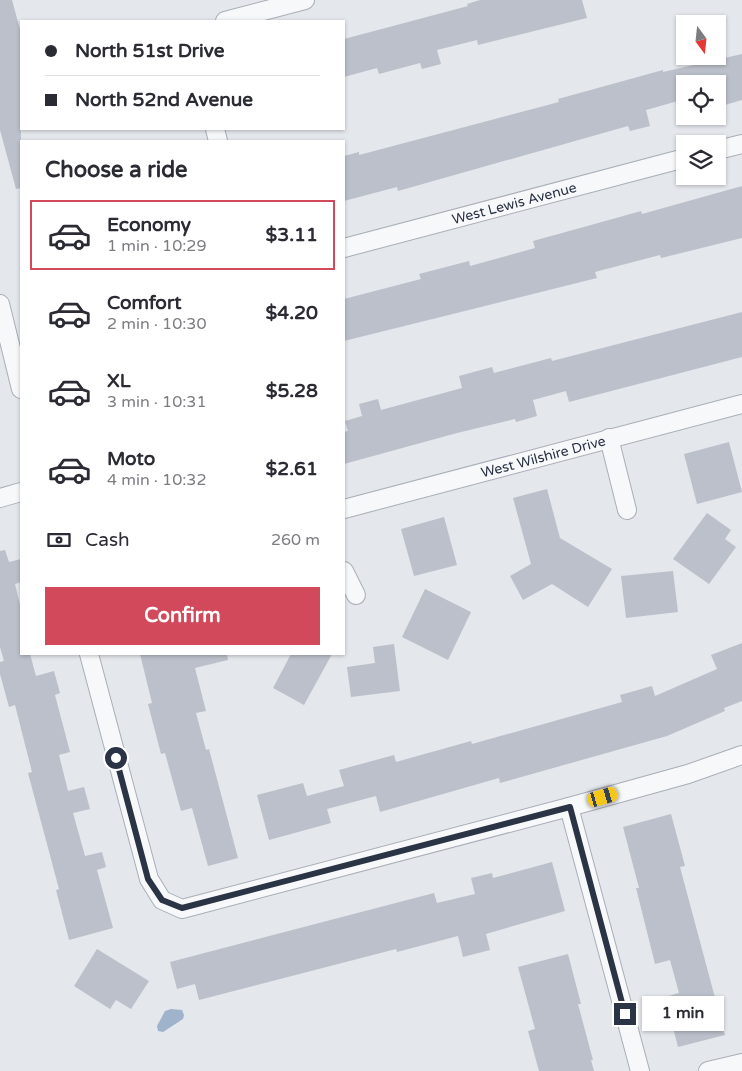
<!DOCTYPE html>
<meta charset="utf-8">
<style>
:root{--surface:#fff;--page:#f2f2f3;--text:#2b2b33;--muted:#7c7c81;--line:#e1e1e2;--accent:#d1495b}
body{margin:0;font-family:"Varela Round",sans-serif;background:var(--page);color:var(--text);height:100vh;display:flex;flex-direction:column;font-size:19px;white-space:nowrap}
*{box-sizing:border-box;margin:0}
p{font-size:16px;color:var(--muted)}
.icon{flex:none;width:28px;height:28px;fill:none;stroke:currentColor;stroke-width:2;stroke-linecap:round;stroke-linejoin:round}
.map{position:relative;flex:1;overflow:hidden}
.side{position:absolute;left:20px;top:140px;width:325px;height:515px;display:flex;flex-direction:column;background:var(--surface);border-radius:0px;box-shadow:0 1px 4px #0004}
.side>*{flex:none}
.guide{position:absolute;left:20px;top:20px;width:325px;height:110px;border-radius:0px;box-shadow:0 1px 4px #0004;display:grid;align-content:center;height:110px;padding:0 25px;background:var(--surface)}
.needle{width:32px;rotate:165deg}
.tools{position:absolute;left:676px;top:15px;display:grid;gap:10px}
.tools a{display:grid;place-items:center;width:50px;height:50px;border-radius:0px;background:var(--surface);box-shadow:0 1px 4px #0004;font-size:25px}
.end{position:absolute;width:22px;height:22px;margin:-11px;border:6px solid #2b3445;background:#fff;box-shadow:0 0 0 2px #fff}
.from{border-radius:50%}
.bubble{position:absolute;height:35px;border-radius:0px;background:var(--surface);box-shadow:0 1px 4px #0004;font-size:16px;font-weight:700;line-height:35px;text-align:center}
.car{position:absolute;width:15px;height:30px;margin:-15px -8px;border-radius:6px;box-shadow:0 0 4px 1px #0007;background:linear-gradient(#f5c518 24%,#345 0 40%,#f5c518 0 76%,#345 0 86%,#f5c518 0)}
.guide b{display:flex;align-items:center;gap:18px;height:48px;font-size:19px}
.guide b+b{border-top:1px solid var(--line)}
.guide i{width:12px;height:12px;background:var(--text)}
ul{padding:0;list-style:none}
li{display:flex;align-items:center;gap:15px;height:70px;margin:0 10px 8px;padding:0 15px;border:2px solid transparent;border-radius:0px}
li div{flex:1}
li b{display:block;font-size:19px}
li em{font-style:normal;font-weight:700}
li.current{border-color:var(--accent)}
li>.icon{width:45px;height:45px;stroke-width:1.5}
h2{padding:0 25px;font-size:22px;line-height:60px}
.pay{display:flex;align-items:center;gap:12px;height:55px;padding:0 25px;font-size:19px}
.pay p{margin-inline-start:auto}
.cta{display:flex;gap:10px;margin-top:auto;padding:10px 25px}
.cta a{flex:1;height:58px;border-radius:0px;background:var(--accent);color:#fff;font-size:20px;font-weight:700;line-height:58px;text-align:center}
.map>svg:first-child{display:block}
.water{fill:#9fb4cc}
.building{fill:#bbc0ca}
.lines{fill:none;stroke-linecap:round;stroke-linejoin:round}
.street-casing{stroke:#a9aeb7;stroke-width:20}
.street{stroke:#f7f8fa;stroke-width:18}
.route{stroke:#2b3445;stroke-width:6}
.labels{text-anchor:middle;dominant-baseline:central;stroke-width:5;stroke-linejoin:round;paint-order:stroke}
.street-label{font-size:14px;fill:#2b3445;stroke:#f4f6f9}
</style>
<div class="map">
<svg width="742" height="1071" viewBox="0 0 742 1071">
<rect width="100%" height="100%" fill="#e4e7ec"/>
<!-- water -->
<path class="water" d="M171,1009L182,1010L184,1015L183,1019L163,1032L158,1031L157,1026L165,1011Z"/>
<!-- building -->
<path class="building" d="M0,0H12L21,33V188L16,189L0,130Z
M480,0H582L587,18L478,45L477,40L437,50L441,64L422,69L420,63L379,74L377,68L344,77V39L468,6L467,4Z
M742,54V100L718,107V84H685V99L646,110L650,126L630,131L628,126L398,191L397,187L344,201V156L359,152V155L559,102L558,99L663,70V72Z
M742,186V238L661,258L660,255L595,272L597,278L344,341V299L421,279L419,274L469,261L470,266L535,248L533,241L591,225L641,211L642,214Z
M742,312V357L569,402L566,391L533,400L537,416L516,422L515,419L457,433L344,464V432L348,431L345,421L362,416L359,404L378,399L381,410L462,388L459,376L492,367L494,373L551,358L552,361Z
M729,442L742,492L697,504L684,454Z
M547,489L560,538L612,569L588,607L552,584L523,600L510,576L531,564L513,498Z
M707,513L731,530L725,539L736,547L709,584L673,559Z
M444,517L457,565L414,576L401,529Z
M5,550L9,562L21,559V582L15,584L21,609V654H30L36,676L54,671L60,693L55,695L70,752L59,755L68,791L84,787L90,809L73,813L85,856L102,852L106,867L97,870L113,928L69,940L56,890L59,889L28,773L32,772L15,705L9,707L0,674V662L4,661L0,647V551Z
M673,571L678,612L626,618L621,576Z
M425,589L471,612L448,660L402,637Z
M742,643V701L724,708L725,711L667,736L500,783L499,778L380,812L376,796L327,809L331,823L269,840L257,795L303,783L307,796L344,786L339,770L394,755L396,762L471,741L472,744L622,702L620,695L652,686L655,696L717,669L711,655Z
M394,644L400,691L351,697L347,667L375,663L373,647Z
M140,654H227L228,660L195,668L206,711L196,713L206,750L209,749L238,858L208,866L192,808L181,811L165,753L161,754L148,704L152,703Z
M291,654H332L304,705L273,688Z
M671,814L685,866L680,867L725,1035L678,1047L665,997L679,993L670,960L655,964L636,888H639L623,827Z
M552,862L565,911L486,934L490,950L463,957L458,936L397,952L396,949L199,1000L195,984L177,989L170,962L434,893L437,903L475,894L471,878L492,873L493,878Z
M97,949L149,981L131,1009L116,1000L110,1009L74,986Z
M568,954L581,1004H578L593,1060H591L594,1071H539L528,1031L535,1029L518,967Z"/>
<g class="lines">
<defs>
<g id="street">
<path d="M225,21L305,0"/>
<path d="M215,129L218,141"/>
<path d="M718,150L742,144"/>
<path id="s1" d="M344,248L685,158"/>
<path d="M0,304L21,389"/>
<path d="M609,438L627,510"/>
<path d="M0,498L21,492"/>
<path id="s2" d="M344,509L742,404"/>
<path d="M344,571L356,595"/>
<path d="M89,654L149,879L162,900L182,909L569,807L688,774L742,755"/>
<path d="M569,807L640,1071"/>
<path d="M708,1071L742,1063"/>
</g>
</defs>
<!-- street casing -->
<use href="#street" class="street-casing"/>
<!-- street -->
<use href="#street" class="street"/>
</g>
<g class="lines">
<!-- route -->
<path class="route" d="M116,758L148,879L162,900L182,908L570,807L625,1014"/>
</g>
<g class="labels">
<!-- street labels -->
<g class="street-label">
<text stroke="none"><textPath href="#s1" startOffset="176">West Lewis Avenue</textPath></text>
<text stroke="none"><textPath href="#s2" startOffset="206">West Wilshire Drive</textPath></text>
</g>
</g>
</svg>
<div class="tools">
<a><svg class="needle" viewBox="-14 -14 28 28"><path d="M0-13l5 13h-10z" fill="#e53935"/><path d="M0 13l5-13h-10z" fill="#7c7c81"/></svg></a>
<a><svg class="icon" aria-label="locate" viewBox="0 0 24 24"><circle cx="12" cy="12" r="6"/><path d="M12 2v4M12 18v4M2 12h4M18 12h4"/></svg></a>
<a><svg class="icon" aria-label="layers" viewBox="0 0 24 24"><path d="M12 4l9 5-9 5-9-5zM3 14l9 5 9-5"/></svg></a>
</div>
<i class="end from" style="left:116px;top:758px"></i>
<i class="end" style="left:625px;top:1014px"></i>
<div class="bubble" style="left:642px;top:996px;width:82px">1 min</div>
<i class="car" style="left:603px;top:797px;rotate:74deg"></i>
<div class="guide">
<b><i class="from"></i>North 51st Drive</b>
<b><i></i>North 52nd Avenue</b>
</div>
<section class="side">
<h2>Choose a ride</h2>
<ul>
<li class="current"><svg class="icon" aria-label="car" viewBox="0 0 24 24"><path d="M5 17H2v-5l4-1 3-4h7l3 4 3 1v5h-3M9 17h6M6 11h13"/><circle cx="7" cy="17" r="2"/><circle cx="17" cy="17" r="2"/></svg><div><b>Economy</b><p>1 min · 10:29</p></div><em>$3.11</em></li>
<li><svg class="icon" aria-label="car" viewBox="0 0 24 24"><path d="M5 17H2v-5l4-1 3-4h7l3 4 3 1v5h-3M9 17h6M6 11h13"/><circle cx="7" cy="17" r="2"/><circle cx="17" cy="17" r="2"/></svg><div><b>Comfort</b><p>2 min · 10:30</p></div><em>$4.20</em></li>
<li><svg class="icon" aria-label="car" viewBox="0 0 24 24"><path d="M5 17H2v-5l4-1 3-4h7l3 4 3 1v5h-3M9 17h6M6 11h13"/><circle cx="7" cy="17" r="2"/><circle cx="17" cy="17" r="2"/></svg><div><b>XL</b><p>3 min · 10:31</p></div><em>$5.28</em></li>
<li><svg class="icon" aria-label="car" viewBox="0 0 24 24"><path d="M5 17H2v-5l4-1 3-4h7l3 4 3 1v5h-3M9 17h6M6 11h13"/><circle cx="7" cy="17" r="2"/><circle cx="17" cy="17" r="2"/></svg><div><b>Moto</b><p>4 min · 10:32</p></div><em>$2.61</em></li>
</ul>
<div class="pay"><svg class="icon" aria-label="cash" viewBox="0 0 24 24"><path d="M3 7h18v10H3z"/><circle cx="12" cy="12" r="2"/></svg>Cash<p>260 m</p></div>
<div class="cta"><a>Confirm</a></div>
</section>
</div>
